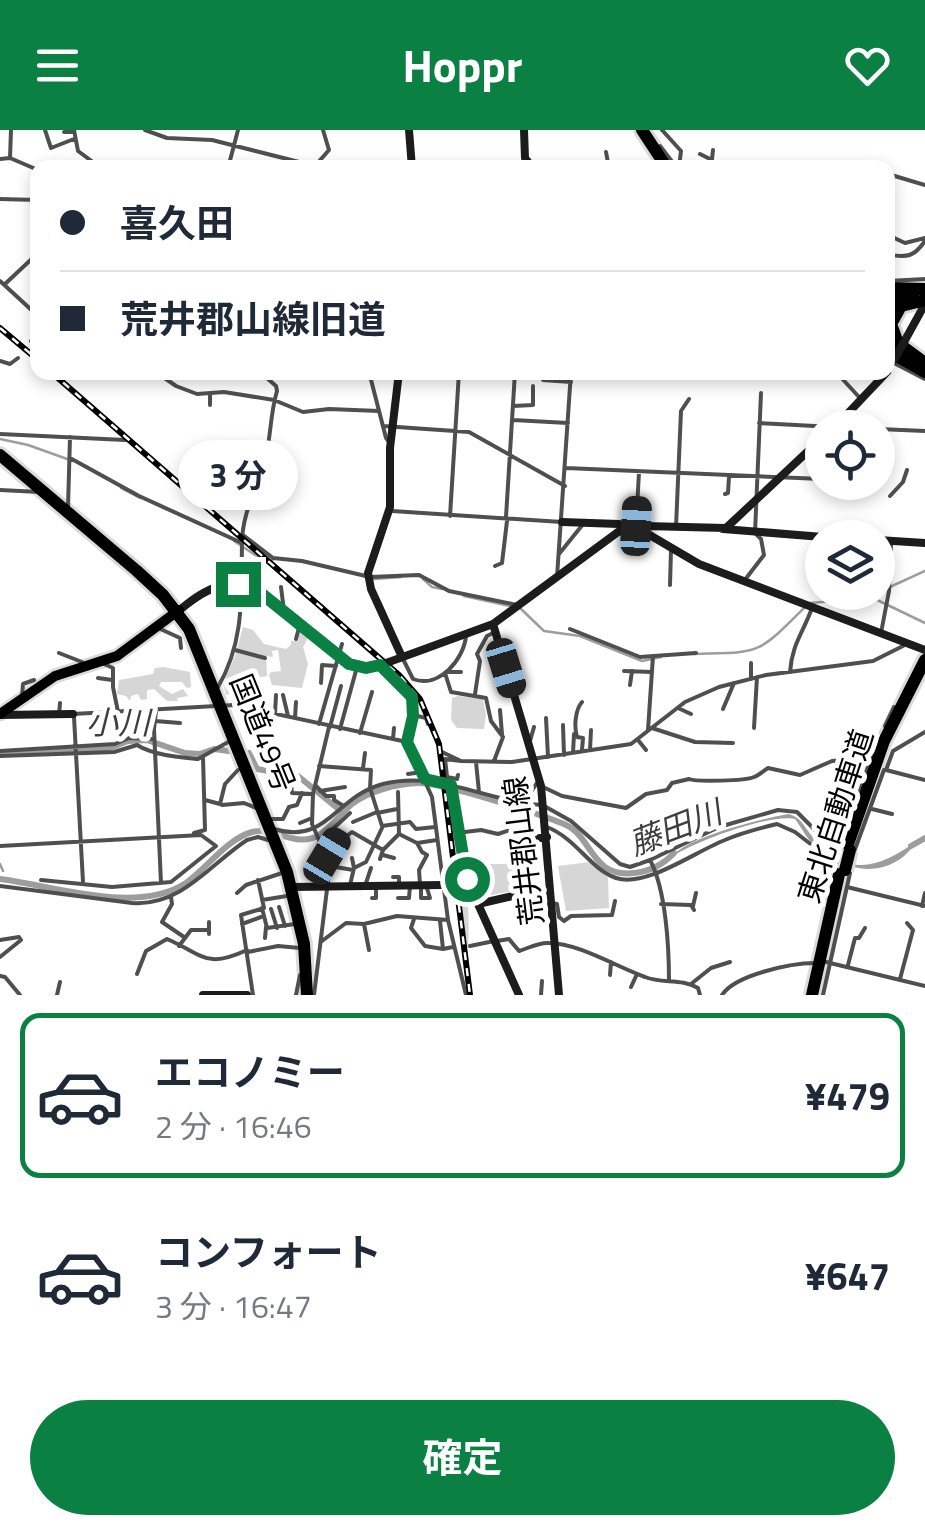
<!DOCTYPE html>
<html lang="ja">
<meta charset="utf-8">
<style>
:root{--surface:#fff;--page:#f2f2f3;--text:#1f2937;--muted:#747a83;--line:#e0e1e3;--accent:#0b8043}
body{margin:0;font-family:"Titillium Web","Noto Sans JP",sans-serif;background:var(--page);color:var(--text);height:100vh;display:flex;flex-direction:column;font-size:38px;white-space:nowrap}
*{box-sizing:border-box;margin:0}
p{font-size:32px;color:var(--muted)}
.icon{flex:none;width:55px;height:55px;fill:none;stroke:currentColor;stroke-width:2;stroke-linecap:round;stroke-linejoin:round}
.map{position:relative;height:865px;overflow:hidden}
.side{display:flex;flex-direction:column;background:var(--surface);flex:1}
.side>*{flex:none}
.hud{position:absolute;left:30px;top:30px;width:865px;height:220px;border-radius:20px;box-shadow:0 5px 15px #0003;display:grid;align-content:center;height:220px;padding:0 30px;background:var(--surface)}
.fabs{position:absolute;left:805px;top:280px;display:grid;gap:20px}
.fabs a{display:grid;place-items:center;width:90px;height:90px;border-radius:50%;background:var(--surface);box-shadow:0 5px 15px #0003;font-size:50px}
.end{position:absolute;width:45px;height:45px;margin:-22px;border:12px solid #0b8043;background:#fff;box-shadow:0 0 0 5px #fff}
.from{border-radius:50%}
.bubble{position:absolute;height:70px;border-radius:35px;background:var(--surface);box-shadow:0 5px 15px #0003;font-size:32px;font-weight:700;line-height:70px;text-align:center}
.car{position:absolute;width:30px;height:60px;margin:-30px -15px;border-radius:12px;box-shadow:0 0 8px 2px #0007;background:linear-gradient(#222 24%,#8ab4d8 0 40%,#222 0 76%,#8ab4d8 0 86%,#222 0)}
.hud b{display:flex;align-items:center;gap:35px;height:95px;font-size:38px}
.hud b+b{border-top:2px solid var(--line)}
.hud i{width:25px;height:25px;background:var(--text)}
ul{padding:18px 0 0;list-style:none}
li{display:flex;align-items:center;gap:30px;height:165px;margin:0 20px 15px;padding:0 10px;border:5px solid transparent;border-radius:20px}
li div{flex:1}
li b{display:block;font-size:38px}
li em{font-style:normal;font-weight:700}
li.current{border-color:var(--accent)}
li>.icon{width:90px;height:90px;stroke-width:1.5}
.cta{display:flex;gap:20px;margin-top:auto;padding:20px 30px}
.cta a{flex:1;height:115px;border-radius:60px;background:var(--accent);color:#fff;font-size:40px;font-weight:700;line-height:115px;text-align:center}
header{display:flex;justify-content:space-between;align-items:center;height:130px;padding:0 30px;background:var(--accent);color:#fff;font-size:45px;font-weight:700}
.map>svg:first-child{display:block}
.green{fill:#d6d6d6}
.water{fill:#9d9d9d}
.lines{fill:none;stroke-linecap:round;stroke-linejoin:round}
.stream{stroke:#9d9d9d;stroke-width:2.5}
.river{stroke:#9d9d9d;stroke-width:6}
.primary-casing{stroke:#dbdbdb;stroke-width:15}
.highway-casing{stroke:#dbdbdb;stroke-width:18}
.street{stroke:#4f4f4f;stroke-width:4}
.secondary{stroke:#1c1c1c;stroke-width:8}
.primary{stroke:#000;stroke-width:10}
.highway{stroke:#000;stroke-width:12}
.rail-casing{stroke:#000;stroke-width:6}
.rail{stroke:#fff;stroke-width:2.5;stroke-dasharray:8;stroke-linecap:butt}
.highway-bridge-casing{stroke:#dbdbdb;stroke-width:18;stroke-linecap:butt}
.secondary-bridge{stroke:#1c1c1c;stroke-width:8}
.highway-bridge{stroke:#000;stroke-width:12}
.route{stroke:#0b8043;stroke-width:12}
.labels{text-anchor:middle;dominant-baseline:central;stroke-width:10;stroke-linejoin:round;paint-order:stroke}
.street-label{font-size:30px;fill:#000;stroke:#fff}
.water-label{font-size:32px;font-style:italic;fill:#3e3e3e;stroke:#fff}
</style>
<header><svg class="icon" aria-label="menu" viewBox="0 0 24 24"><path d="M4 6h16M4 12h16M4 18h16"/></svg>Hoppr<svg class="icon" aria-label="heart" viewBox="0 0 24 24"><path d="M12 20l-8-8c-3-5 5-10 8-4 3-6 11-1 8 4z"/></svg></header>
<div class="map">
<svg width="925" height="865" viewBox="0 0 925 865">
<rect width="100%" height="100%" fill="#fff"/>
<!-- green -->
<path class="green" d="M243,497L253,500L264,514L286,519L291,515V511H298L301,497L310,504L303,517L308,534L302,558L272,555L269,545L271,542L281,541L278,520L272,521L273,527L266,526L267,546L246,550L247,562L226,565L223,554L235,526Z
M163,537L190,542L191,557L187,558L182,552H161L159,556L172,564L183,559L188,566L177,568L178,571H167L154,559L147,560V569L141,570L138,564L131,566L130,571L126,566L117,564L119,550L153,544L155,538Z
M458,566L483,569L486,584L484,599L457,598L451,590L452,568Z
M448,663L452,664C459,715 472,765 468,817H466Z
M590,732L608,748L609,778L566,781L558,736Z
M471,734H522L523,759L486,766V755L479,757Z"/>
<!-- water -->
<path class="water" d="M788,684C801,687 803,695 811,705C847,749 877,739 917,711C891,751 845,744 814,715C806,708 802,698 795,689C771,683 689,713 669,729C685,707 762,689 788,684Z"/>
<g class="lines">
<!-- stream -->
<path class="stream" d="M0,309L28,315L70,330
M121,358L140,368
M234,411L266,432L274,429
M374,449L401,447
M423,449L432,457L442,459
M879,462L925,441
M464,466L510,476
M871,467L925,493
M810,473L858,469L877,462
M520,478L544,501L580,506L642,531L661,527
M694,524C761,522 756,526 804,478
M0,734L3,741"/>
<!-- river -->
<path class="river" d="M249,623L257,639L298,646L342,682
M0,624L110,618L128,611L147,610L185,623L200,624L214,619L236,622
M911,716L925,708
M0,749C55,756 137,785 186,753C207,738 227,709 252,702C274,696 297,719 319,705C332,697 341,683 352,674C368,661 397,654 417,653C442,652 537,683 564,694C593,706 590,748 634,743C649,742 664,734 674,723"/>
<defs>
<path id="primary" d="M0,584L55,546L117,526L179,480"/>
<path id="highway" d="M642,0L667,38
M888,158L925,159
M888,170L913,165
M925,170L901,176L891,194L898,213L925,233
M888,221L925,242
M0,325L137,441L163,465L189,499L287,742L304,814L307,865
M846,720L884,611L925,530
M812,865L840,740"/>
</defs>
<!-- primary casing -->
<use href="#primary" class="primary-casing"/>
<!-- highway casing -->
<use href="#highway" class="highway-casing"/>
<!-- street -->
<path class="street" d="M45,0L51,18L74,9
M74,0L78,21L101,38
M145,0L167,8L212,10L315,36L329,20L323,0
M662,0L681,21L679,38
M64,2H74
M660,16L677,38
M606,22L609,38
M700,24L712,30
M10,28L38,40
M0,29L10,28L11,0
M228,38L238,0
M711,38L713,20
M745,38L847,33L865,38
M888,44L925,55
M0,69L38,70
M888,105L905,113L925,108
M888,125C907,127 913,128 925,111
M0,151L38,186
M888,151L925,149
M5,154L38,123
M31,211L38,214
M888,230L925,249
M0,231L10,234L18,228
M156,242L176,256L197,264L224,262L274,270L303,282L329,279L379,281
M369,242L386,308L390,313
M836,242L859,267
M543,250L571,252
M210,275V264
M513,276L533,275V256
M513,290L568,293
M759,293L834,297
M383,296L469,302L565,356
M878,299L925,301
M0,304L125,310
M70,328L139,366L242,413
M566,338L822,349
M0,360L39,362
M725,364L728,363L729,346
M890,366L903,352L907,340
M68,377L70,307
M392,381L562,392
M450,386L459,242
M506,387L515,242
M636,397L639,342
M676,397L681,281L689,269
M243,405L273,428L302,431L370,447L419,445L449,461L517,475
M559,424L584,393
M495,436L502,433L507,391
M557,447L571,242
M744,451L764,425L761,409L755,403L761,263
M670,455L671,420
M281,457L284,481
M156,497L180,508L181,518
M570,499L640,527L696,523
M881,503L889,461L891,414
M296,509L300,494
M235,520L265,528
M59,523L82,532
M402,527L413,549C439,559 464,529 466,506
M751,533V549
M104,534L113,538V557L118,582
M381,536L412,567L413,585L407,612
M624,541L652,542
M447,542H461
M790,542C792,514 803,503 812,478
M445,543L451,562L486,568L491,591L503,607L494,631
M98,548L112,550
M321,553L322,535L336,536
M630,555L632,541
M218,557C245,511 241,464 242,413C242,384 257,357 265,330C271,308 270,284 277,261L276,256L260,242
M475,564L480,531L477,524L487,506L495,502
M283,565L288,586
M22,567L23,554L34,550
M582,572C575,580 574,597 577,607L583,608L582,620
M246,578V563
M678,578L691,584
M723,579L734,553
M500,580L502,604
M156,581L154,599L161,753
M73,584L234,575L407,612L432,667L448,790L466,865
M275,584L276,565
M59,585L60,573
M413,585L426,588L428,594
M74,587L83,752
M295,588L296,572
M546,588L548,627
M155,591L180,593
M319,594L342,514
M563,595L564,625
M885,596L894,577
M330,597L341,556
M652,598L695,612L733,613
M754,598L757,547
M340,599L357,537
M648,600L653,526
M360,603L372,562
M393,609L394,598
M638,610L646,620
M530,611L534,597
M590,620L591,600
M0,621L115,614L129,608L154,609
M442,622L461,631L512,632L631,614L685,572L719,557L766,545L873,531L903,516
M573,623L574,604
M0,626L114,622L137,615C153,625 178,627 198,629L230,611
M476,632L479,662
M319,636L371,640L370,658L382,696L410,692L416,699L435,697
M363,638L365,623
M886,640L893,621L925,602
M886,640L925,650
M408,644L422,642
M447,647L457,649L458,645
M291,654L292,663L313,664
M448,655L445,629L461,631
M451,655L467,749L478,774
M316,656L326,666H334V670L342,675
M541,656L562,666L626,678L646,664L667,660L672,653L689,649C696,652 745,651 754,647C759,645 763,641 768,638L800,645L832,631L844,630L868,640
M320,661L345,657
M398,662L399,704L417,713L422,722L427,725L419,740L420,754
M205,670L220,674L225,654L238,640
M523,673L537,653
M222,675L244,673L256,678
M546,677L571,691L620,734L630,737L650,730C666,760 669,817 669,851
M872,679L892,684
M377,683L397,679
M270,689H283L289,677L297,675L302,663
M353,692L377,682
M300,693L312,688
M547,697C577,709 590,739 616,748C646,758 696,721 725,710C741,703 760,698 777,694L795,702L839,736
M274,699C328,715 334,667 383,654C439,640 487,672 543,675
M194,703L205,700L203,627
M457,703L481,700L498,704L522,696L526,699V707
M348,705L352,702L383,720
M321,710L350,683
M417,713L437,710
M0,716L201,705L216,716L171,752L112,757L41,750
M840,717L873,623
M854,722L884,640
M383,725L394,728
M327,726L338,707L332,701
M352,728L354,738
M380,729L383,720L399,704
M650,730L719,697L778,680L797,682L822,707L844,723
M330,736L353,740
M393,747H399V756
M318,754V748L330,733
M350,755L354,738L366,732L382,698
M0,756L132,773C181,777 210,734 247,710L258,707L268,710
M365,756L371,738
M421,756V768H430L426,755
M847,757L925,776
M237,763L246,755L282,743
M171,767L172,774L162,792L184,807
M372,768H376V756
M398,768H409L410,756
M262,770L287,766
M552,773L557,774L559,787L564,791L571,786L612,785L615,771
M661,774L691,775L694,780
M693,776L696,763
M922,776L925,763
M279,777L285,796
M262,778L267,798L295,794
M271,779L277,798
M414,789L411,798L425,816L443,819
M440,791L443,819L453,817
M209,792V804
M242,794L261,787
M364,794L369,820
M265,808L266,797
M0,810L19,807L21,810L0,827
M322,811L346,793L364,794L397,786L448,790
M497,811L509,809L519,821C529,818 539,812 549,813C578,813 617,837 645,847C663,854 681,848 698,858L700,865
M179,816L191,800H207
M470,816L494,811
M248,822L278,816L300,818
M826,832L925,856
M848,835L855,808H859L865,798
M137,844L146,821L167,809C204,825 206,839 247,820
M610,845L611,832
M0,846L5,847L20,865
M900,849L913,800L907,793
M691,854L711,838L730,832
M631,857L637,844
M57,865L60,852
M253,865L241,785L264,778L258,750
M296,865L300,845
M314,865L330,735L312,694L313,664L329,597
M541,865L542,851
M722,865C735,845 791,833 815,833
M823,865L850,743"/>
<!-- secondary -->
<path class="secondary" d="M409,0L412,38
M524,0L525,28L533,38
M904,212L925,174
M399,242L390,318V377L368,443L371,459L402,527
M834,298L887,242
M562,392L619,394L630,398
M636,397L699,434L925,520
M723,399L835,408
M878,410L925,413
M181,479C207,457 230,446 262,464L349,534L366,538L382,534
M493,494L541,656L559,865
M389,532L493,494L618,402L644,396L726,398L822,308
M0,585L73,584
M292,757L443,755
M203,865H247
M519,865L478,774L526,763V710L547,707"/>
<!-- primary -->
<use href="#primary" class="primary"/>
<!-- highway -->
<use href="#highway" class="highway"/>
<defs>
<path id="rail" d="M0,198L38,230
M51,242L399,545L420,569L439,614L470,865"/>
</defs>
<!-- rail casing -->
<use href="#rail" class="rail-casing"/>
<!-- rail -->
<use href="#rail" class="rail"/>
<defs>
<path id="highway-bridge" d="M845,740L850,720"/>
</defs>
<!-- highway-bridge casing -->
<use href="#highway-bridge" class="highway-bridge-casing"/>
<!-- secondary-bridge -->
<path class="secondary-bridge" d="M894,230L904,212
M382,534L389,532"/>
<!-- highway-bridge -->
<use href="#highway-bridge" class="highway-bridge"/>
</g>
<g class="lines">
<!-- route -->
<path class="route" d="M238,454L262,464L349,534L366,538L380,535L412,567L413,586L407,612L425,649L451,655L467,749"/>
</g>
<g class="labels">
<!-- street labels -->
<g class="street-label">
<text transform="translate(263 603) rotate(68)">国道49号</text>
<text transform="translate(835 686) rotate(-72)">東北自動車道</text>
<text transform="translate(523 721) rotate(-97)">荒井郡山線</text>
</g>
<!-- water labels -->
<g class="water-label">
<text x="118" y="592">小川</text>
<text transform="translate(675 697) rotate(-21)">藤田川</text>
</g>
</g>
</svg>
<div class="fabs">
<a><svg class="icon" aria-label="locate" viewBox="0 0 24 24"><circle cx="12" cy="12" r="6"/><path d="M12 2v4M12 18v4M2 12h4M18 12h4"/></svg></a>
<a><svg class="icon" aria-label="layers" viewBox="0 0 24 24"><path d="M12 4l9 5-9 5-9-5zM3 14l9 5 9-5"/></svg></a>
</div>
<i class="end from" style="left:467px;top:749px"></i>
<i class="end" style="left:238px;top:454px"></i>
<div class="bubble" style="left:178px;top:310px;width:120px">3 分</div>
<i class="car" style="left:636px;top:396px;rotate:3deg"></i>
<i class="car" style="left:506px;top:538px;rotate:163deg"></i>
<i class="car" style="left:327px;top:726px;rotate:31deg"></i>
<div class="hud">
<b><i class="from"></i>喜久田</b>
<b><i></i>荒井郡山線旧道</b>
</div>
</div>
<section class="side">
<ul>
<li class="current"><svg class="icon" aria-label="car" viewBox="0 0 24 24"><path d="M5 17H2v-5l4-1 3-4h7l3 4 3 1v5h-3M9 17h6M6 11h13"/><circle cx="7" cy="17" r="2"/><circle cx="17" cy="17" r="2"/></svg><div><b>エコノミー</b><p>2 分 · 16:46</p></div><em>¥479</em></li>
<li><svg class="icon" aria-label="car" viewBox="0 0 24 24"><path d="M5 17H2v-5l4-1 3-4h7l3 4 3 1v5h-3M9 17h6M6 11h13"/><circle cx="7" cy="17" r="2"/><circle cx="17" cy="17" r="2"/></svg><div><b>コンフォート</b><p>3 分 · 16:47</p></div><em>¥647</em></li>
</ul>
<div class="cta"><a>確定</a></div>
</section>
